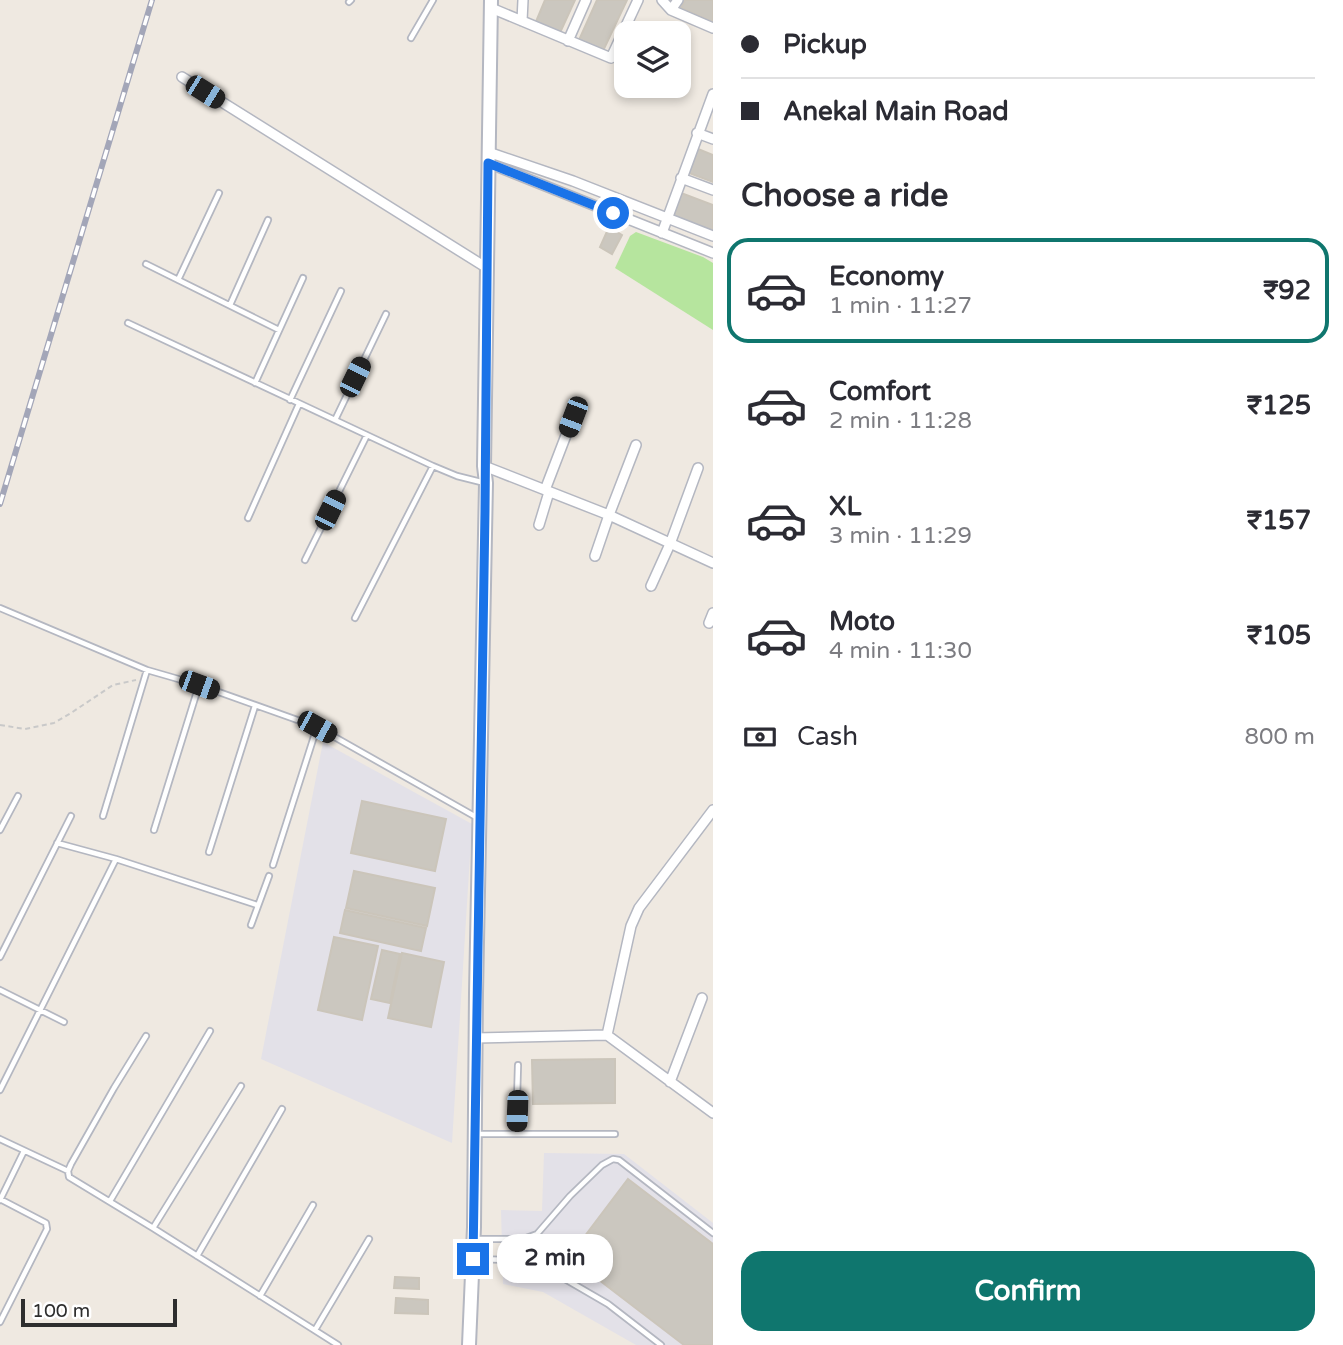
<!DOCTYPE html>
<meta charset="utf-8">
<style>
:root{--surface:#fff;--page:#f7f7f7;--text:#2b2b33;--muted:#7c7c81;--line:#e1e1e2;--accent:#0f766e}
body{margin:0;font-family:"Varela Round",sans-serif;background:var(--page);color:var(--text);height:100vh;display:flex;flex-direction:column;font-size:26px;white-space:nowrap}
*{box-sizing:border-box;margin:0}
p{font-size:23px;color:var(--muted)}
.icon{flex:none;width:38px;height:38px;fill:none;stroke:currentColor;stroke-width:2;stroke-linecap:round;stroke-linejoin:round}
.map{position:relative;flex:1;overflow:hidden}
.details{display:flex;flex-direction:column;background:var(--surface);width:630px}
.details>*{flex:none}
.hud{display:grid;align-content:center;height:154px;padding:0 28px;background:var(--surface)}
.controls{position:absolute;left:614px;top:21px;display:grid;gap:14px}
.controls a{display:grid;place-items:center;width:77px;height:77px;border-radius:14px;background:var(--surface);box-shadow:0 4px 10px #0003;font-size:35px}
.scale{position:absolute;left:21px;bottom:18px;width:156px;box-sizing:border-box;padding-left:7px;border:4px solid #2e2e2e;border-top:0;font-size:19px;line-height:24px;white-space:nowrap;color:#2e2e2e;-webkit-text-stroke:5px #fff;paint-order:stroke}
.end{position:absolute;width:32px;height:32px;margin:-16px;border:9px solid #1a73e8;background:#fff;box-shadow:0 0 0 4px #fff}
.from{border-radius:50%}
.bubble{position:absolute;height:49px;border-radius:21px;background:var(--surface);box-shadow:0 4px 10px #0003;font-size:23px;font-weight:700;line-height:49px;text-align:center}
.car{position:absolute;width:21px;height:42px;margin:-21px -10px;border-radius:9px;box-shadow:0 0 5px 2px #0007;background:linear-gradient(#222 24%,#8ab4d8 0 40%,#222 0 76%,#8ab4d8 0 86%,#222 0)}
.hud b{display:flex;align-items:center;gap:24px;height:66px;font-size:26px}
.hud b+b{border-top:2px solid var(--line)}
.hud i{width:18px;height:18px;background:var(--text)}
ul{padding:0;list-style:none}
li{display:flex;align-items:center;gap:21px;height:105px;margin:0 14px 10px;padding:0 14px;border:4px solid transparent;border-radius:21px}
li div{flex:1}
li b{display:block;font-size:26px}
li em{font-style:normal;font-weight:700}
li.selected{border-color:var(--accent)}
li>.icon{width:63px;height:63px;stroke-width:1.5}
h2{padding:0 28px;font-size:32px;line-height:84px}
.pay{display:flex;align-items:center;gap:18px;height:77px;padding:0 28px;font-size:26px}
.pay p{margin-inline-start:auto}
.action{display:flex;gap:14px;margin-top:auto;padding:14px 28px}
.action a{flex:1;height:80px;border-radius:21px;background:var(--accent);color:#fff;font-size:28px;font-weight:700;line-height:80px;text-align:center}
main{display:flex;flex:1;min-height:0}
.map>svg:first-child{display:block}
.industrial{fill:#e3e1e8}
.green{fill:#b6e59e}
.building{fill:#cbc7bf;stroke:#cbc5ba;stroke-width:2}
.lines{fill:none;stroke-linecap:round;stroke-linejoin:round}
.service-casing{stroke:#b4b7c1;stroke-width:8}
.minor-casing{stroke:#b4b7c1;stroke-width:12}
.secondary-casing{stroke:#b4b7c1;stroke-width:16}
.path{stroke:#c9c9c9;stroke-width:2;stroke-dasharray:5 3.5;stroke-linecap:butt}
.service{stroke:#fff;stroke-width:4.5}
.minor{stroke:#fff;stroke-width:9}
.secondary{stroke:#fff;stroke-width:12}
.rail-casing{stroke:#a3a6b8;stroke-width:6}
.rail{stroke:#fff;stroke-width:3.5;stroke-dasharray:10;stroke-linecap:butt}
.route{stroke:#1a73e8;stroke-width:9}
</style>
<main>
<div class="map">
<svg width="713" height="1345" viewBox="0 0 713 1345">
<rect width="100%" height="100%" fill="#efe9e1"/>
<!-- industrial -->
<path class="industrial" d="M323,742L472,824L452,1143L261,1059Z
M544,1153L624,1154L713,1223V1345H636L543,1292L503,1284L501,1210L542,1211Z"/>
<!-- green -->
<path class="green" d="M636,232L703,257L713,263V330L615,268L630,236Z"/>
<!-- building -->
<path class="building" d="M545,0H575L559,35L535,24Z
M597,0H627L603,51L579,40Z
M685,0H713V22L681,8Z
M698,149L713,155V182L689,173Z
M681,193L713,205V233L672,218Z
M609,227L622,235L612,254L600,247Z
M362,801L446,819L435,871L351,853Z
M354,871L435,888L427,926L346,908Z
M345,910L426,928L421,951L340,933Z
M334,937L378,946L362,1020L318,1010Z
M382,950L400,954L390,1003L371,999Z
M402,953L444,962L431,1027L388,1018Z
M615,1059V1103L533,1104L532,1060Z
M628,1179L713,1244V1345H684L569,1257Z
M395,1277L419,1278V1289L394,1288Z
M396,1298L428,1300V1314L395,1313Z"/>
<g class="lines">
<defs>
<path id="service" d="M349,2L351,0
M411,38L433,0
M146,264L279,330
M178,280L219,193
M230,305L268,220
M128,323L433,466L457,476L485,483
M255,383L303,278
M290,400L341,291
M335,420L386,314
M248,518L299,404
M305,560L367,435
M0,608L147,670L199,685L317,727L476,817
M355,618L433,466
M103,816L147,670
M0,830L18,796
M154,830L199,685
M57,843L116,859
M209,852L255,706
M273,865L317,727
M251,925L269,876
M0,957L71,816
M0,990L64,1022
M146,1036L114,1088L71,1164L68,1171L69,1177L153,1228L338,1345
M0,1090L116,859L257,905
M476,1134H615
M516,1134L518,1065
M0,1139L68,1171
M0,1200L24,1151
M110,1201L210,1031
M153,1228L241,1086
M537,1234L541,1257L545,1268
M474,1239H515L526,1238L537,1234L570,1196L602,1165L613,1159L619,1160L713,1233
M197,1256L282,1109
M474,1259L514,1260L546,1268L608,1304L661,1345
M260,1296L313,1205
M0,1322L47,1229L46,1223L0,1199
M315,1330L369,1239"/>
<path id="minor" d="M662,0L671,10
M678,0L671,10L713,28
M491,8L611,58L638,0
M522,21L523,0
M568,41L586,0
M182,77L487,268
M697,133L713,139
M488,152L573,181L713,236
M488,163L713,253
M681,178L713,190
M662,233L713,94
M484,466L609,515L713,563
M545,490L573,417
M539,525L549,492
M595,556L609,515L636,445
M651,586L670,544L698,468
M709,623L713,613
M607,1035L631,926L639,908L713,810
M476,1038L607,1035L713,1113
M670,1082L702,998"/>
<path id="secondary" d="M469,1345L474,1227L476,993L486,483L484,466L491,0"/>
</defs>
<!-- service casing -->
<use href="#service" class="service-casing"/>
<!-- minor casing -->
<use href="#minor" class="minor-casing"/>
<!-- secondary casing -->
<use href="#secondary" class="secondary-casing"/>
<!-- path -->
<path class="path" d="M0,725L25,729L54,723L71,713L113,685L136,680"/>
<!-- service -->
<use href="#service" class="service"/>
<!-- minor -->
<use href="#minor" class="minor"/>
<!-- secondary -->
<use href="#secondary" class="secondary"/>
<defs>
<path id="rail" d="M0,504L152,0"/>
</defs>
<!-- rail casing -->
<use href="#rail" class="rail-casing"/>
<!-- rail -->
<use href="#rail" class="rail"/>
</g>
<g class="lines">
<!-- route -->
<path class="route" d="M473,1259L485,511L488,163L613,213"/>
</g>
</svg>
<div class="controls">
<a><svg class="icon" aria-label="layers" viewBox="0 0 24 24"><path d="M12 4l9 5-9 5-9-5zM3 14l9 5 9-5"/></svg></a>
</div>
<div class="scale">100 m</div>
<i class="end from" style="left:613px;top:213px"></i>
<i class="end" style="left:473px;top:1259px"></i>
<div class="bubble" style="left:497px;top:1234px;width:116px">2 min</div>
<i class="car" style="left:205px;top:92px;rotate:122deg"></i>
<i class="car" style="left:355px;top:377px;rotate:26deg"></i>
<i class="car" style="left:573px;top:417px;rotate:201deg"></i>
<i class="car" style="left:330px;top:510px;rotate:26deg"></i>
<i class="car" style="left:199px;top:685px;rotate:110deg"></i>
<i class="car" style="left:317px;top:727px;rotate:119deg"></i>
<i class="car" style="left:517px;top:1111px;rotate:182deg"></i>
</div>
<section class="details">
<div class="hud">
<b><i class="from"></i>Pickup</b>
<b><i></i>Anekal Main Road</b>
</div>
<h2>Choose a ride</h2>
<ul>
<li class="selected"><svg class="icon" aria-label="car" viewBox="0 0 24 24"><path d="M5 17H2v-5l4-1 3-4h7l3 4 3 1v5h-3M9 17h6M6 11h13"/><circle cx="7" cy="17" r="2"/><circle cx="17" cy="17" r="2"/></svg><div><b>Economy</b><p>1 min · 11:27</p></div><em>₹92</em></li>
<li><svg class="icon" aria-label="car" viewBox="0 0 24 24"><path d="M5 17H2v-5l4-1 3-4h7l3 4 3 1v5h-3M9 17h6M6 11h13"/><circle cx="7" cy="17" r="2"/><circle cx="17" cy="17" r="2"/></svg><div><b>Comfort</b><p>2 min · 11:28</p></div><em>₹125</em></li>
<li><svg class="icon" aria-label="car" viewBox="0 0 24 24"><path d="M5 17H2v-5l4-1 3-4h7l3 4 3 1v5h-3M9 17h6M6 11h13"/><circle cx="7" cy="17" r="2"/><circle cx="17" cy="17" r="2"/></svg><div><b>XL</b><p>3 min · 11:29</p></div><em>₹157</em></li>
<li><svg class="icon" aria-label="car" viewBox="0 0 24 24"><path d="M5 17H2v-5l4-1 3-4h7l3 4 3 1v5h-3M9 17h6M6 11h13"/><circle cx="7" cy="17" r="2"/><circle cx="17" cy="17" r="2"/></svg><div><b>Moto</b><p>4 min · 11:30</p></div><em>₹105</em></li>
</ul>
<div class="pay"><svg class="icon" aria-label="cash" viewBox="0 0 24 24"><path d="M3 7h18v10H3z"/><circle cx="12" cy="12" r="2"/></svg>Cash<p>800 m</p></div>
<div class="action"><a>Confirm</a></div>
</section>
</main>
